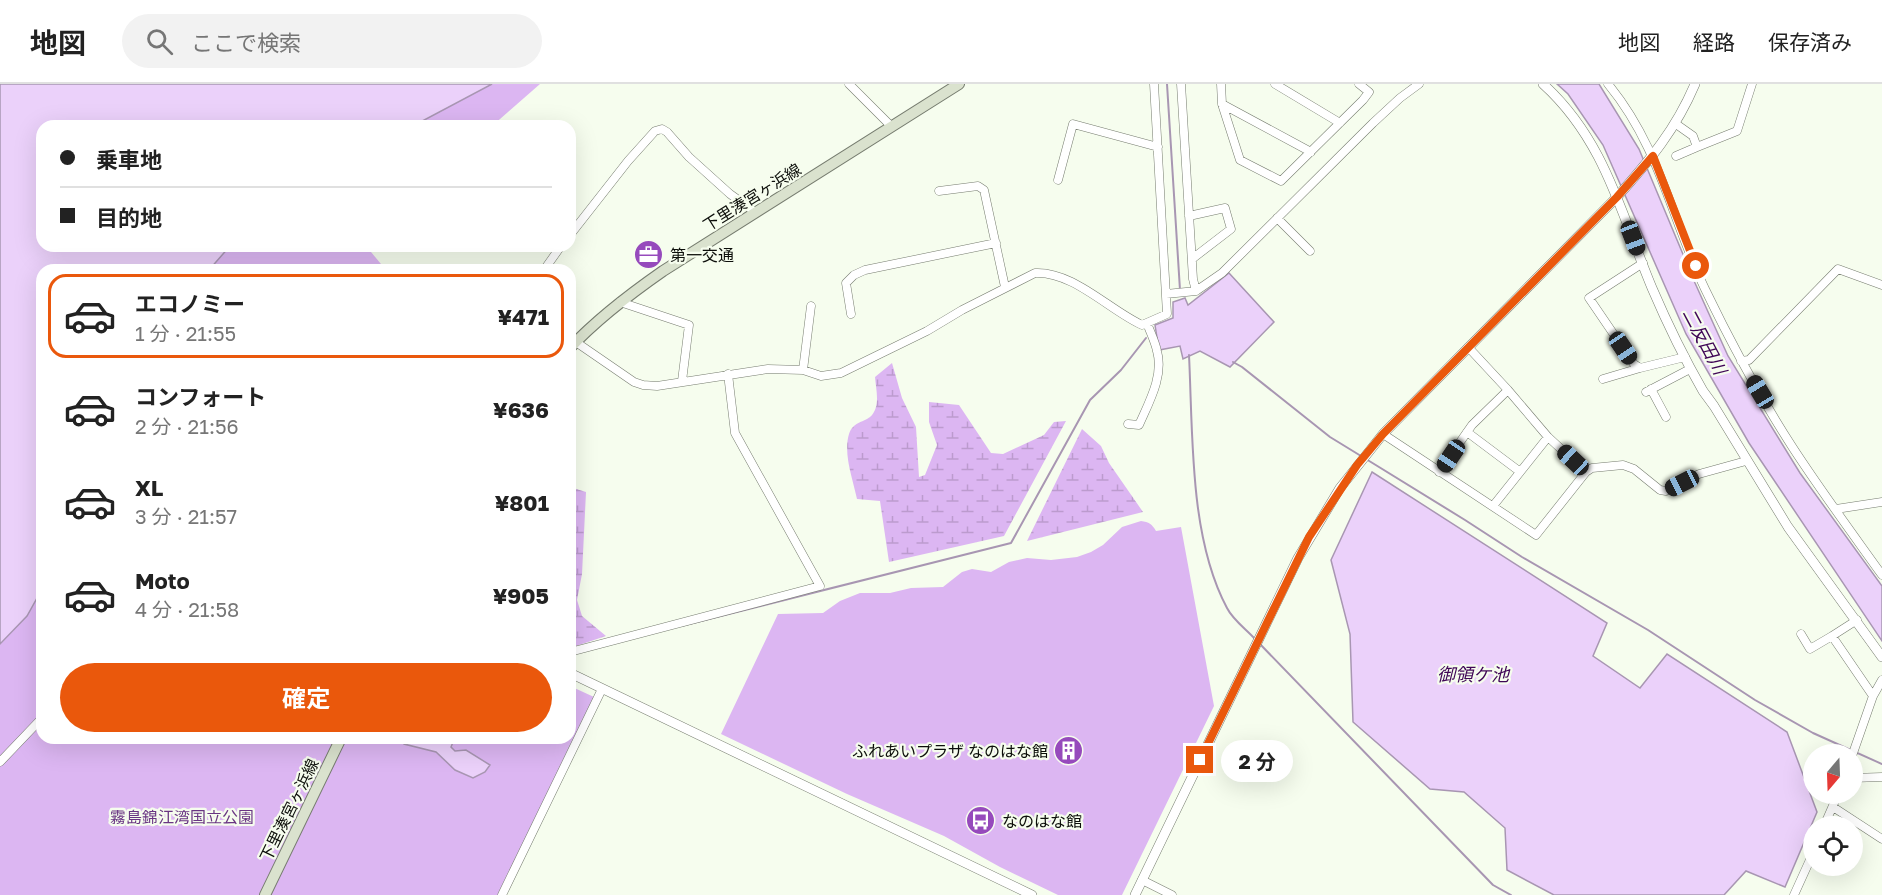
<!DOCTYPE html>
<html lang="ja">
<meta charset="utf-8">
<style>
:root{--surface:#fff;--page:#f2f2f2;--text:#222;--muted:#767676;--line:#e0e0e0;--accent:#ea580c}
body{margin:0;font-family:"Golos Text","Noto Sans JP",sans-serif;background:var(--page);color:var(--text);height:100vh;display:flex;flex-direction:column;font-size:22px;white-space:nowrap}
*{box-sizing:border-box;margin:0}
p{font-size:20px;color:var(--muted)}
.icon{flex:none;width:33px;height:33px;fill:none;stroke:currentColor;stroke-width:2;stroke-linecap:round;stroke-linejoin:round}
.map{position:relative;flex:1;overflow:hidden}
.side{position:absolute;left:36px;top:180px;width:540px;height:480px;display:flex;flex-direction:column;background:var(--surface);border-radius:18px;box-shadow:0 6px 24px #0002}
.side>*{flex:none}
.banner{position:absolute;left:36px;top:36px;width:540px;height:132px;border-radius:18px;box-shadow:0 6px 24px #0002;display:grid;align-content:center;height:132px;padding:0 24px;background:var(--surface)}
.needle{width:39px;rotate:199deg}
.controls{position:absolute;left:1803px;top:660px;display:grid;gap:12px}
.controls a{display:grid;place-items:center;width:60px;height:60px;border-radius:50%;background:var(--surface);box-shadow:0 6px 24px #0002;font-size:30px}
.end{position:absolute;width:27px;height:27px;margin:-14px;border:8px solid #ea580c;background:#fff;box-shadow:0 0 0 3px #fff}
.from{border-radius:50%}
.bubble{position:absolute;height:42px;border-radius:21px;background:var(--surface);box-shadow:0 6px 24px #0002;font-size:20px;font-weight:700;line-height:42px;text-align:center}
.car{position:absolute;width:18px;height:36px;margin:-18px -9px;border-radius:8px;box-shadow:0 0 4px 2px #0007;background:linear-gradient(#222 24%,#8ab4d8 0 40%,#222 0 76%,#8ab4d8 0 86%,#222 0)}
.banner b{display:flex;align-items:center;gap:21px;height:57px;font-size:22px}
.banner b+b{border-top:2px solid var(--line)}
.banner i{width:15px;height:15px;background:var(--text)}
ul{padding:10px 0 0;list-style:none}
li{display:flex;align-items:center;gap:18px;height:84px;margin:0 12px 9px;padding:0 12px;border:3px solid transparent;border-radius:18px}
li div{flex:1}
li b{display:block;font-size:22px}
li em{font-style:normal;font-weight:700}
li.current{border-color:var(--accent)}
li>.icon{width:54px;height:54px;stroke-width:1.5}
.action{display:flex;gap:12px;margin-top:auto;padding:12px 24px}
.action a{flex:1;height:69px;border-radius:36px;background:var(--accent);color:#fff;font-size:24px;font-weight:700;line-height:69px;text-align:center}
header{display:flex;align-items:center;gap:36px;box-sizing:border-box;height:84px;padding:0 30px;background:var(--surface);border-bottom:2px solid var(--line)}
header strong{font-size:28px}
nav{display:flex;gap:33px;margin-inline-start:auto;font-size:21px}
.search{width:420px;height:54px;background:var(--page);display:flex;align-items:center;gap:15px;box-sizing:border-box;padding:0 21px;border-radius:33px;color:var(--muted);font-size:22px}
.map>svg:first-child{display:block}
.wetland{fill:url(#wetland-marsh)}
.park{fill:#dcb6f2}
.water{fill:#ebd1fa;stroke:#a896b2;stroke-width:1.5}
.lines{fill:none;stroke-linecap:round;stroke-linejoin:round}
.stream{stroke:#a896b2;stroke-width:2}
.minor-casing{stroke:#767c6f;stroke-width:9}
.tertiary-casing{stroke:#767c6f;stroke-width:10}
.secondary-casing{stroke:#767c6f;stroke-width:12}
.minor{stroke:#fff;stroke-width:8}
.tertiary{stroke:#fff;stroke-width:9}
.secondary{stroke:#dae2ce;stroke-width:10}
.route{stroke:#ea580c;stroke-width:8}
.labels{text-anchor:middle;dominant-baseline:central;stroke-width:4.5;stroke-linejoin:round;paint-order:stroke}
.street-label{font-size:16px;fill:#0c0e0a;stroke:#f6fdee}
.poi-label{font-size:16px;fill:#0c0e0a;stroke:#f6fdee;text-anchor:start}
.park-label{font-size:16px;fill:#693583;stroke:#f6fdee}
.water-label{font-size:18px;font-style:italic;fill:#3f0556;stroke:#f6fdee}
</style>
<header>
<strong>地図</strong>
<div class="search"><svg class="icon" aria-label="search" viewBox="0 0 24 24"><circle cx="10" cy="10" r="6"/><path d="M15 15l6 6"/></svg>ここで検索</div>
<nav><a>地図</a><a>経路</a><a>保存済み</a></nav>
</header>
<div class="map">
<svg width="1882" height="811" viewBox="0 0 1882 811">
<defs>
<pattern id="wetland-marsh" width="20" height="14" patternUnits="userSpaceOnUse" patternTransform="scale(1.5)"><rect width="20" height="14" fill="#dcb6f2"/><path d="M1 5h8M5 5V1M11 12h8M15 12V8" fill="none" stroke="#bc9bce"/></pattern>
</defs>
<rect width="100%" height="100%" fill="#f6fdee"/>
<!-- wetland -->
<path class="wetland" d="M892,279L902,314L916,343L919,393L925,391L937,361L929,338V318L959,321L991,369L1003,370L1044,351L1054,338L1066,337L1004,452L889,478L880,417L857,415C853,395 843,370 849,350C853,338 862,339 870,333C881,323 876,306 875,293Z
M1082,345L1101,362L1109,379L1143,428L1027,457Z
M570,403L586,408L582,490L577,516L582,532L606,552L570,564Z"/>
<!-- park -->
<path class="park" d="M0,0H540L492,42H42V162H366L386,186H42V654H570V602L594,613L498,811H0Z
M1141,437C1149,438 1152,440 1156,447L1181,443L1214,622L1122,811H1058L1000,783L944,752L847,710L721,650L778,530L823,529L840,517L860,509H890L911,504L943,503L962,488L972,485L991,488L1009,478L1027,474L1051,476L1077,473L1091,468L1103,461L1122,443Z"/>
<!-- water -->
<path class="water" d="M0,0H492L413,42H42V162H230L209,186H42V505L27,532L0,560Z
M1557,0H1599L1639,65L1695,199L1728,272L1800,389L1882,502V557L1749,359L1686,250L1603,61L1568,10Z
M1229,189L1274,238L1230,283L1200,267L1183,275L1180,262L1159,266L1155,241L1173,234V218L1185,214L1188,221Z
M1372,388L1607,539L1593,572L1640,604L1667,570L1787,648L1817,728L1785,803L1746,787L1724,811H1554L1507,786L1505,744L1464,708L1430,705L1353,638L1350,550L1331,476Z
M401,654H455L458,656L453,658L451,663L455,667L466,666L490,681L485,688L473,694L455,686L436,668L404,660Z"/>
<g class="lines">
<!-- stream -->
<path class="stream" d="M1167,0L1180,206
M1189,271C1193,350 1189,453 1227,524C1233,536 1246,545 1255,555
M1233,278L1242,283L1330,353L1361,372
M1366,375L1465,436L1522,473L1648,546L1755,616L1813,649L1882,680
M681,542L1011,459L1090,316L1121,286L1146,254
M1259,559L1493,801L1511,811"/>
<defs>
<path id="minor" d="M849,0L891,42
M1181,0L1193,195L1196,207
M1221,0L1222,20L1240,76L1281,97L1363,16L1369,8L1359,0
M1275,0L1340,39
M1608,0C1660,63 1671,134 1705,205C1731,259 1760,313 1793,364C1821,407 1852,449 1882,491
M1222,20L1311,68
M1697,63L1737,47L1752,0
M1676,72L1697,63L1693,52L1676,40
M1058,96L1073,40L1158,63
M939,107L978,102L984,106L1005,203
M1189,132L1225,124L1231,145L1192,175
M1277,134L1310,167
M570,151L628,77L655,47L662,45L667,48L689,73L730,110L755,128
M1643,179L1589,214L1634,280L1640,284L1685,273
M544,186L561,162
M1166,210L1196,207L1222,189L1373,39L1400,14L1419,0
M620,218L689,241L682,297
M851,230L846,199L854,191L865,186L996,159
M570,254L634,298L643,301L657,302L768,285L803,286L821,292L841,289L927,247L962,226L1035,189C1073,187 1109,226 1142,241L1167,230L1154,0
M1468,263L1508,306L1548,353L1586,388
M1741,277L1749,276L1838,185L1882,201
M803,286L811,222
M1603,295L1640,284
M1651,305L1666,333
M1646,308L1690,285
M1128,340L1139,341C1149,318 1164,292 1157,267C1155,257 1150,248 1147,239
M1467,348L1519,387
M1383,350L1536,451L1586,388L1592,384L1623,381L1634,385L1660,406L1666,407L1699,390L1746,377
M1439,388L1472,341L1508,306
M1493,422L1548,353
M1836,425L1882,418
M1801,550L1810,565L1832,552L1873,612
M1832,552L1857,536
M570,568L820,502L735,349L728,290
M1852,672L1873,612L1882,596
M0,678L42,634
M1852,694L1882,693
M1833,723L1882,755
M1824,742L1838,710
M1142,796L1172,811
M502,811L602,605
M1794,811L1814,767"/>
<path id="tertiary" d="M1543,0C1605,56 1621,130 1652,204C1667,239 1684,274 1703,307L1714,322L1788,443L1882,573
M570,589L1032,811
M1135,811L1298,474L1340,404L1383,350L1617,113C1650,76 1676,45 1695,0"/>
<path id="secondary" d="M570,264C598,234 630,210 663,187L959,0
M265,811L341,654"/>
</defs>
<!-- minor casing -->
<use href="#minor" class="minor-casing"/>
<!-- tertiary casing -->
<use href="#tertiary" class="tertiary-casing"/>
<!-- secondary casing -->
<use href="#secondary" class="secondary-casing"/>
<!-- minor -->
<use href="#minor" class="minor"/>
<!-- tertiary -->
<use href="#tertiary" class="tertiary"/>
<!-- secondary -->
<use href="#secondary" class="secondary"/>
</g>
<g class="lines">
<!-- route -->
<path class="route" d="M1200,676L1309,453L1357,381L1383,350L1617,113L1653,72L1696,182"/>
</g>
<!-- icons -->
<defs>
<symbol id="office-disc" viewBox="-11 -11 22 22"><circle r="9.5" fill="#964abc" stroke="#f6fdee"/><path d="M-6-3h4V-5.5h4V-3h4V5H-6ZM-1-4.5V-3h2v-1.5ZM-6 0V1H6V0Z" fill="#fff"/></symbol>
<symbol id="building-disc" viewBox="-11 -11 22 22"><circle r="9.5" fill="#964abc" stroke="#f6fdee"/><path d="M-4-6H4V6H1V3H-1V6H-4ZM-2.5-4.3h1.7v1.8h-1.7ZM.8-4.3h1.7v1.8H.8ZM-2.5-1h1.7V.8h-1.7ZM.8-1h1.7V.8H.8Z" fill="#fff"/></symbol>
<symbol id="bus-disc" viewBox="-11 -11 22 22"><circle r="9.5" fill="#964abc" stroke="#f6fdee"/><path d="M-5-6H5V4H4V6H2V4H-2V6H-4V4H-5ZM-3.5-4V0h7V-4ZM-3.5 1.2v1.5H-2V1.2ZM2 1.2v1.5H3.5V1.2Z" fill="#fff"/></symbol>
</defs>
<g fill-rule="evenodd">
<use href="#office-disc" x="632" y="154" width="33" height="33"/>
<use href="#building-disc" x="1052" y="650" width="33" height="33"/>
<use href="#bus-disc" x="964" y="720" width="33" height="33"/>
</g>
<g class="labels">
<!-- street labels -->
<g class="street-label">
<text transform="translate(752 113) rotate(-32)">下里湊宮ヶ浜線</text>
<text transform="translate(289 726) rotate(-64)">下里湊宮ヶ浜線</text>
</g>
<!-- poi labels -->
<g class="poi-label">
<text x="670" y="171">第一交通</text>
<text x="1048" y="667" text-anchor="end">ふれあいプラザ なのはな館</text>
<text x="1002" y="737">なのはな館</text>
</g>
<!-- park labels -->
<g class="park-label">
<text x="182" y="733">霧島錦江湾国立公園</text>
</g>
<!-- water labels -->
<g class="water-label">
<text transform="translate(1705 257) rotate(62)">二反田川</text>
<text x="1473" y="590">御領ケ池</text>
</g>
</g>
</svg>
<div class="controls">
<a><svg class="needle" viewBox="-14 -14 28 28"><path d="M0-13l5 13h-10z" fill="#e53935"/><path d="M0 13l5-13h-10z" fill="#767676"/></svg></a>
<a><svg class="icon" aria-label="locate" viewBox="0 0 24 24"><circle cx="12" cy="12" r="6"/><path d="M12 2v4M12 18v4M2 12h4M18 12h4"/></svg></a>
</div>
<i class="end from" style="left:1696px;top:182px"></i>
<i class="end" style="left:1200px;top:676px"></i>
<div class="bubble" style="left:1221px;top:656px;width:72px">2 分</div>
<i class="car" style="left:1633px;top:154px;rotate:159deg"></i>
<i class="car" style="left:1623px;top:264px;rotate:146deg"></i>
<i class="car" style="left:1760px;top:308px;rotate:329deg"></i>
<i class="car" style="left:1451px;top:372px;rotate:214deg"></i>
<i class="car" style="left:1573px;top:376px;rotate:313deg"></i>
<i class="car" style="left:1682px;top:399px;rotate:243deg"></i>
<div class="banner">
<b><i class="from"></i>乗車地</b>
<b><i></i>目的地</b>
</div>
<section class="side">
<ul>
<li class="current"><svg class="icon" aria-label="car" viewBox="0 0 24 24"><path d="M5 17H2v-5l4-1 3-4h7l3 4 3 1v5h-3M9 17h6M6 11h13"/><circle cx="7" cy="17" r="2"/><circle cx="17" cy="17" r="2"/></svg><div><b>エコノミー</b><p>1 分 · 21:55</p></div><em>¥471</em></li>
<li><svg class="icon" aria-label="car" viewBox="0 0 24 24"><path d="M5 17H2v-5l4-1 3-4h7l3 4 3 1v5h-3M9 17h6M6 11h13"/><circle cx="7" cy="17" r="2"/><circle cx="17" cy="17" r="2"/></svg><div><b>コンフォート</b><p>2 分 · 21:56</p></div><em>¥636</em></li>
<li><svg class="icon" aria-label="car" viewBox="0 0 24 24"><path d="M5 17H2v-5l4-1 3-4h7l3 4 3 1v5h-3M9 17h6M6 11h13"/><circle cx="7" cy="17" r="2"/><circle cx="17" cy="17" r="2"/></svg><div><b>XL</b><p>3 分 · 21:57</p></div><em>¥801</em></li>
<li><svg class="icon" aria-label="car" viewBox="0 0 24 24"><path d="M5 17H2v-5l4-1 3-4h7l3 4 3 1v5h-3M9 17h6M6 11h13"/><circle cx="7" cy="17" r="2"/><circle cx="17" cy="17" r="2"/></svg><div><b>Moto</b><p>4 分 · 21:58</p></div><em>¥905</em></li>
</ul>
<div class="action"><a>確定</a></div>
</section>
</div>
